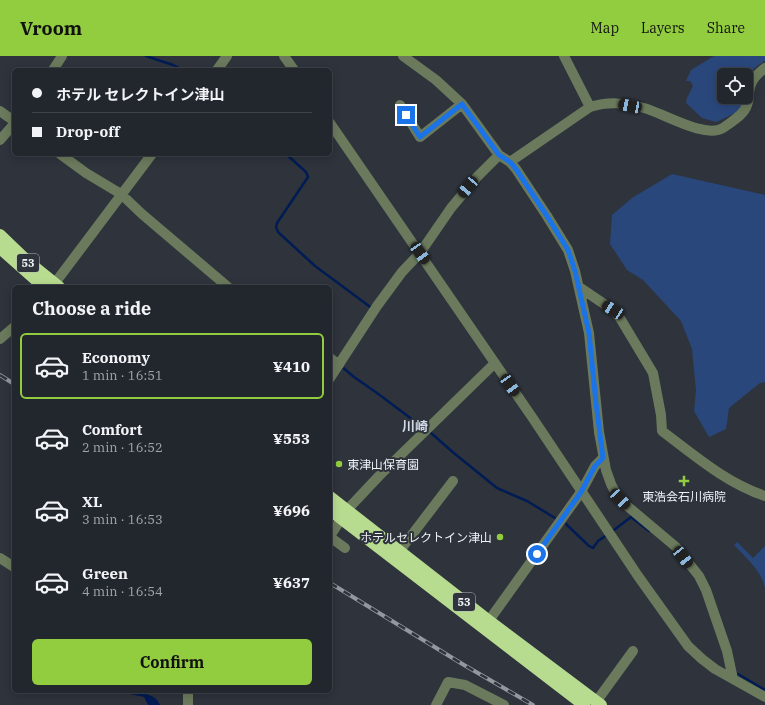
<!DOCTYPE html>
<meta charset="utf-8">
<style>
:root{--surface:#22262d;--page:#2a2e35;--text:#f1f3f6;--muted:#a2a5aa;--line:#3f4349;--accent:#92cd3f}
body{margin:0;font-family:"IBM Plex Serif","Noto Sans JP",serif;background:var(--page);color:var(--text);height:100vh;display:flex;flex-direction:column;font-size:15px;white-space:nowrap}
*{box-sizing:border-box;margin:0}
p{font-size:13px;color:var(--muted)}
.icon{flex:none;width:22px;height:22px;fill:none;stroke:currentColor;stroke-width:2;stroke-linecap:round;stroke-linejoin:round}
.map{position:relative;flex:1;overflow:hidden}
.drawer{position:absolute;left:12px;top:229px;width:320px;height:408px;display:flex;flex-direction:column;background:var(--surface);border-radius:6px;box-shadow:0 2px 10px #0003,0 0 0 1px var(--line)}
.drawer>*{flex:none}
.banner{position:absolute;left:12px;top:12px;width:320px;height:88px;border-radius:6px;box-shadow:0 2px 10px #0003,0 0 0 1px var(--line);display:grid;align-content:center;height:88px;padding:0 20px;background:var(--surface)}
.fabs{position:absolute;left:717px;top:12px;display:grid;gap:8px}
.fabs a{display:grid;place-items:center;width:36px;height:36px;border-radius:6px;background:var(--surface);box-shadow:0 2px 10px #0003,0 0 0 1px var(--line);font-size:20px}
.end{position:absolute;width:18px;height:18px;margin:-9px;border:5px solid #1a73e8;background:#fff;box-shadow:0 0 0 2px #fff}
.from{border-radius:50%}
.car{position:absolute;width:12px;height:24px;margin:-12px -6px;border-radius:5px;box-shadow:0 0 3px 1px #0007;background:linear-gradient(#222 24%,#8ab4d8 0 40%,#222 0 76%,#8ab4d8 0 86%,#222 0)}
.banner b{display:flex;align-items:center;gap:14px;height:38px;font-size:15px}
.banner b+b{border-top:1px solid var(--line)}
.banner i{width:10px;height:10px;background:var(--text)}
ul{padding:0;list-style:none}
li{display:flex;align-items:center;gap:12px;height:66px;margin:0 8px 6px;padding:0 12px;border:2px solid transparent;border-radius:6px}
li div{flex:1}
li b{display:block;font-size:15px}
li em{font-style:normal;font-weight:700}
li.active{border-color:var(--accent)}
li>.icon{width:36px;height:36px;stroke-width:1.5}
h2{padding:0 20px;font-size:18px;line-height:48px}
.cta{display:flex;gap:8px;margin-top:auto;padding:8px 20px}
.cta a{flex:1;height:46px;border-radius:6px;background:var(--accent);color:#111;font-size:16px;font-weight:700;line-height:46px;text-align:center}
header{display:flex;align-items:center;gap:24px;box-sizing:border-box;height:56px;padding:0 20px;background:var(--accent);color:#111}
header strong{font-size:19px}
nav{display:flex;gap:22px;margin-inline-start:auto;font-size:14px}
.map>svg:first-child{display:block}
.green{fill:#2a477c}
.water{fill:#011c54}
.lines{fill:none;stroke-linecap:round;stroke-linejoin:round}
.stream{stroke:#011c54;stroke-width:2.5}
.minor{stroke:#6b7a5c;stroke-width:10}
.highway{stroke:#b7dc90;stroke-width:12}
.rail-casing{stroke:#93979e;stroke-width:4}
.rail{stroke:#2e333c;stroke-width:2.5;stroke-dasharray:8;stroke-linecap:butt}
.route{stroke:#1a73e8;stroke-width:5}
.poi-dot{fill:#92cd3f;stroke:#2e333c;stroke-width:1.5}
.labels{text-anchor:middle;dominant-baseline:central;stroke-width:4;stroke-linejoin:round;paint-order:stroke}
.shield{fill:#2e333c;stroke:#b4b9bf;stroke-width:1}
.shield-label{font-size:11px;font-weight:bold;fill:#eef2f7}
.poi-label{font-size:12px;fill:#eef2f7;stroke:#2e333c;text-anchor:start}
.neighbourhood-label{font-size:13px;font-weight:bold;fill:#d4dbe6;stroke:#2e333c}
</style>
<header>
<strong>Vroom</strong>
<nav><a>Map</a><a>Layers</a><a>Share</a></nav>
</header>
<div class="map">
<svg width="765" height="649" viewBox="0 0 765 649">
<rect width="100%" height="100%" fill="#2e333c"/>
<!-- green -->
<path class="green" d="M714,0H765V5C758,9 748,16 746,24V19H724V41H743L742,50L735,57L716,66L702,62L686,47L687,42L693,30L690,25H686L691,14Z
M672,118L765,139V326L760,327L729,352L726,373L709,381L694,355L696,335L692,293L681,265L643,224L627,214L610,188L612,159L632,142Z
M737,486L753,502L765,490V532C761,514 746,502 734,489Z"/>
<!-- water -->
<path class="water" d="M128,635C133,635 136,636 141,637C150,639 156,640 160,649H148L144,641L130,638Z"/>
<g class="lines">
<!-- stream -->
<path class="stream" d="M146,0L173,9L183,14
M286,98L306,116L308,121L277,167L276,171L278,176L315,210L373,253
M341,310L354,321L377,337L421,370
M431,377L455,398L497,432L527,445L555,462
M566,468L589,490L593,492L598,485L607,479
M614,474L631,461L649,475
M738,618L765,634"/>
<!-- minor -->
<path class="minor" d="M284,0L294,14
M403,0L436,24L462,48L499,99L510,106L516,113L547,160L568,194L575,215L589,277L599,376L606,414L611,428L615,436L626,449L676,491L699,520L706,534L727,595L733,623
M564,0L590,51
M53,14L62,0
M217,14L227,0
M400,49L420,81L462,48
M0,55L14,65
M330,67L532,361L638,520L688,590L702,603L715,613L765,641
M0,84L14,68
M60,98L86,117L121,138L142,158L228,231
M510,106L590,51C610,45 623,47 644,52C663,57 705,83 723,72C731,66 744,59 747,49C749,45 749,41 749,37C750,25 756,19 765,12
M52,231L152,98
M579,231L613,254L620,262L653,317L661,359L662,375C694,399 726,427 765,440
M0,283L14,271
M330,302L339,309
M330,322L377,250L402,216L420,197L451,152L477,121L499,99
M330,480L347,454L379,420L495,307
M330,481L345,492
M395,501L453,425
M0,502L14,511
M485,570L581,436L595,410L603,402
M596,646L633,595
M188,649V635
M436,649L448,626L465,629L504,649"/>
<!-- highway -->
<path class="highway" d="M0,179L28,206L59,231
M0,192L44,231
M330,441L489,565L601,649
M330,454L584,649"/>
<defs>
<path id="rail" d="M0,319L14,328
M330,527L464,609L533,649"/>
</defs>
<!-- rail casing -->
<use href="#rail" class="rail-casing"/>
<!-- rail -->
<use href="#rail" class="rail"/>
</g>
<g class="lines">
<!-- route -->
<path class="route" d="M406,59L420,81L462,48L499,99L510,106L516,113L547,160L568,194L575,215L589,277L596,347L603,402L595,410L581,436L537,498"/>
</g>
<!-- markers -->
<g class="poi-dot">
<circle cx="339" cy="408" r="4"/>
<path d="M682 419h4v4h4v4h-4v4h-4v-4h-4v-4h4z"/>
<circle cx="500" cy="481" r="4"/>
</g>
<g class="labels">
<!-- shield labels -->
<g class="shield">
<rect x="17" y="198" width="22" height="18" rx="3"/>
<rect x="453" y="537" width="22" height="18" rx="3"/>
</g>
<g class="shield-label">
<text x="28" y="207">53</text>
<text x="464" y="546">53</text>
</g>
<!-- poi labels -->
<g class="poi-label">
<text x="347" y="408">東津山保育園</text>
<text x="684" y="440" text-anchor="middle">東浩会石川病院</text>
<text x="492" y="481" text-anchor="end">ホテルセレクトイン津山</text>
</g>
<!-- neighbourhood labels -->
<g class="neighbourhood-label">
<text x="415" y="370">川崎</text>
</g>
</g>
</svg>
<div class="fabs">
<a><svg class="icon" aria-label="locate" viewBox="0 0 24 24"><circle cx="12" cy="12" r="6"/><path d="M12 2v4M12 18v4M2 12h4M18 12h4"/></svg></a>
</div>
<i class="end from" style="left:537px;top:498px"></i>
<i class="end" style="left:406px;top:59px"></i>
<i class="car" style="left:630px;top:50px;rotate:281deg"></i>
<i class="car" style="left:468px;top:131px;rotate:220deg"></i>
<i class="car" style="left:420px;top:197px;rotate:145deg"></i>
<i class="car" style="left:613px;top:254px;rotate:303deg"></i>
<i class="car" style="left:510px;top:329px;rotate:145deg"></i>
<i class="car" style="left:620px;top:443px;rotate:137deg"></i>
<i class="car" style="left:683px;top:501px;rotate:142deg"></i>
<div class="banner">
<b><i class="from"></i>ホテル セレクトイン津山</b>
<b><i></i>Drop-off</b>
</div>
<section class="drawer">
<h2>Choose a ride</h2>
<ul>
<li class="active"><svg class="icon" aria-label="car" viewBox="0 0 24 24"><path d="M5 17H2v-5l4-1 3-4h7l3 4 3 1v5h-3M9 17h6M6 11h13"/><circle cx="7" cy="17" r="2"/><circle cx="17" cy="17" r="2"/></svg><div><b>Economy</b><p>1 min · 16:51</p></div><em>¥410</em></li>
<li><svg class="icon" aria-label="car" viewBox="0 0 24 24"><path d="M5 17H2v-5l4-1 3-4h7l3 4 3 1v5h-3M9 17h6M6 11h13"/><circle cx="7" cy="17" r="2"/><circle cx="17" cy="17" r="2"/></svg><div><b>Comfort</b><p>2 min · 16:52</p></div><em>¥553</em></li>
<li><svg class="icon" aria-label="car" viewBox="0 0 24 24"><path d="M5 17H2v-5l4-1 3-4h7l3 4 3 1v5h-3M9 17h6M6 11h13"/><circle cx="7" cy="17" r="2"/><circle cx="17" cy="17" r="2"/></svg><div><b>XL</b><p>3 min · 16:53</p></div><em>¥696</em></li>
<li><svg class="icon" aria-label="car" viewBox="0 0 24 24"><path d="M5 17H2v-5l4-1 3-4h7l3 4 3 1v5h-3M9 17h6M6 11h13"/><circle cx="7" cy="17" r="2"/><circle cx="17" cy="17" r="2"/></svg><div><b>Green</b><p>4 min · 16:54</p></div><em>¥637</em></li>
</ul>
<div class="cta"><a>Confirm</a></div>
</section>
</div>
